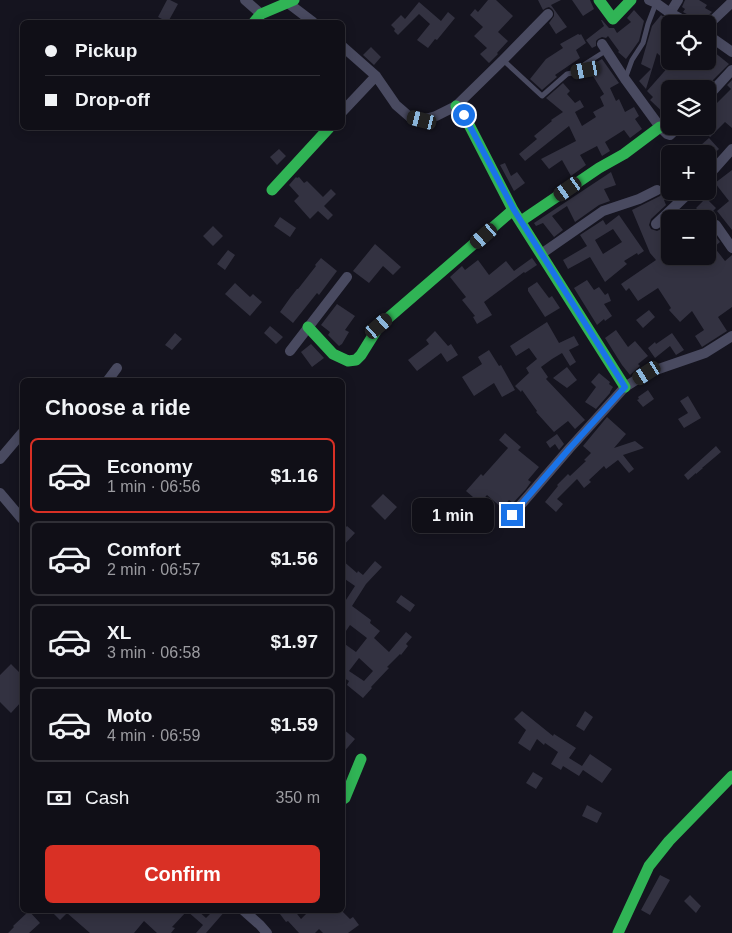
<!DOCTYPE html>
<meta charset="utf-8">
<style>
:root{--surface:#100f17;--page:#191820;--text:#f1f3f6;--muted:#9c9ca1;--line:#302f36;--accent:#d93025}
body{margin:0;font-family:Helvetica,sans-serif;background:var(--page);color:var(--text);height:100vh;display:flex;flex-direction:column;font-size:19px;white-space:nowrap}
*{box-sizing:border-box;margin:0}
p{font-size:16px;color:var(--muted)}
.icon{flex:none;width:28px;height:28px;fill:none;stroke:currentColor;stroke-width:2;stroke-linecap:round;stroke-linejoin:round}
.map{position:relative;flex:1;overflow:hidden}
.panel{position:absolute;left:20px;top:378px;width:325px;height:535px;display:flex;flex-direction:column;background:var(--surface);border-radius:8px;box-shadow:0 2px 12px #0003,0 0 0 1px var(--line)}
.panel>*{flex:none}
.top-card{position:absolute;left:20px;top:20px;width:325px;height:110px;border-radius:8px;box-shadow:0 2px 12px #0003,0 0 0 1px var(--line);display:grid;align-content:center;height:110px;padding:0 25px;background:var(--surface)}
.fabs{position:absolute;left:661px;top:15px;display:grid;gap:10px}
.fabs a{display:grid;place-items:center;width:55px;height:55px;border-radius:8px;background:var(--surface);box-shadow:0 2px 12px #0003,0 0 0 1px var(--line);font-size:25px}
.end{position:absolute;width:22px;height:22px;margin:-11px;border:6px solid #1a73e8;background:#fff;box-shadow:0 0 0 2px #fff}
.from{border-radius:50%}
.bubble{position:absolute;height:35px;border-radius:8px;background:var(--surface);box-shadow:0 2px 12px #0003,0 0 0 1px var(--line);font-size:16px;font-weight:700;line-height:35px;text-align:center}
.car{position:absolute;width:15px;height:30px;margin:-15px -8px;border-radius:6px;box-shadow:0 0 4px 1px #0007;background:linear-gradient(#222 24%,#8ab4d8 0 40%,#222 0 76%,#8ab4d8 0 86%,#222 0)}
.top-card b{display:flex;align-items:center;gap:18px;height:48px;font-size:19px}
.top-card b+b{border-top:1px solid var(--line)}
.top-card i{width:12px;height:12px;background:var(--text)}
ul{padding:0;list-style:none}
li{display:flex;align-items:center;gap:15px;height:75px;margin:0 10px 8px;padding:0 15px;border:2px solid var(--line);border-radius:8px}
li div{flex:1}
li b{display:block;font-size:19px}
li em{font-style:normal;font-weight:700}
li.current{border-color:var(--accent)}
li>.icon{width:45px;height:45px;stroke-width:1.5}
h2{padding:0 25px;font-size:22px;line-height:60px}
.pay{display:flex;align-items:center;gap:12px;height:55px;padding:0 25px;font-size:19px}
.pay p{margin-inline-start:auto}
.primary-button{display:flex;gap:10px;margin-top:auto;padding:10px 25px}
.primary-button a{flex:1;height:58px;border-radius:8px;background:var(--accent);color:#fff;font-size:20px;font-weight:700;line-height:58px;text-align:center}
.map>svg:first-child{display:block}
.building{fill:#333241;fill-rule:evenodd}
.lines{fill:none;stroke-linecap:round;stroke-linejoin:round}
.lane{stroke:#494a60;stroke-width:5}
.street{stroke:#494a60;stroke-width:10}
.fast{stroke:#30b455;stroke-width:11}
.route{stroke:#1a73e8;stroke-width:6}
</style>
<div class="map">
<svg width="732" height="933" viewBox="0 0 732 933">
<rect width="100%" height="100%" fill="#15141f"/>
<!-- building -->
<path class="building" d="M167,0H170L178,4L168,22L158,17Z
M488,0H496L513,16L498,32L508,41L497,53L498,54L489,63L480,54L487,48L474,36L483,27L470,15L475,9L478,12Z
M538,0H561L551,5L567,27L556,34L549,23L554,16V12L552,9L549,7L546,8L543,10Z
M572,0H590L594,9L583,16Z
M685,0H699L707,5L705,8L712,12L703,20L701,24H697L694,18L683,12L685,9L682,7Z
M419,2L441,21L448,12L455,18L437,40L435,39L428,48L417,40L430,24L419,14L398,35L394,31L395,29L391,25L401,15L405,19Z
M634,10L644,21L639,41L626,59L618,52L619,51L608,36L606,38L602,37L598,39L596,41V46L592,48L586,40L604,26L601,20H602L609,28H614L617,33L631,22L627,18Z
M661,15L670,21V61H708V50L713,54L714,52L729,64L704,89H670V119L650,100L653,97L647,91L670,65L657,53L646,89L639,81L651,69L641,64L652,26Z
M578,34L580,35L581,34L586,43L576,50L580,58L555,75L557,77L542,90L530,79L546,59L563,48L560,44Z
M371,47L381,57L374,65L363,55Z
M602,59L619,83L610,88L616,101L619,99L625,112L634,107L639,116L635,119L642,129L630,138L624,130L605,142L610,151L602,156L597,146L580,155L586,165L571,176L562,160L549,169L541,159L576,141L569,126L525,161L519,154L537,139L534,136L552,121L551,120L563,112L546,98L563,83L570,91L567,94L575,103L580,100L584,107L575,112L582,126L596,117L593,112L604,106L600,97L604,94L590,71V66Z
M732,80V128L725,122L710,137L700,126H708V112L731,89L727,85Z
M709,138L719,149L708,159V154H695L703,147L701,145Z
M279,149L286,156L277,165L270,157Z
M505,163L511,176L517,172L525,183L514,191L500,165Z
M732,170V230L717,211L729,201L715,183Z
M611,172L616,185L604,189L610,201L599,205L575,222L567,206L552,216L563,230L554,237L543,223L536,226L534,223Z
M296,177L297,178L299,177L304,183L307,181L323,197L331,189L336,194L324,206L333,215L328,220L318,211L310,219L294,201L299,196L289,185Z
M663,192L667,198L664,200L666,205L651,219L649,225L651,229L657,231L661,229L670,220V241L661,247L669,256H708V239L714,234L720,242L714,247L725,261L732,255V307L718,317L727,331L702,347L695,336L704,330L692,311L680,322L669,310L671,308L658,288L638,301L629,288L626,291L621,284L656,260L650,253L632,210L660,196Z
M706,198L716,208L706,218L696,208Z
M619,215L644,251L638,255L637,253L624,261L627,264L605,282L590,257L568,269L563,260L587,246L580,235L603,220L606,225ZM613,229L622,242L603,254L595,240Z
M280,217L296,228L290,237L274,226Z
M213,226L223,236L213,246L203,236Z
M375,244L401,267L393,275L383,266L369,283L353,271Z
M228,250L235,255L225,270L217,264Z
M321,258L337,271L319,295L317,293L293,323L280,312L290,298L297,289H298L316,266L315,265Z
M532,258L537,265L525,273L524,272L484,302L492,315L477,324L473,317L475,316L462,300L466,297L450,277L462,266L465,270L478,260L489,275L506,261L514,271Z
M587,280L594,290L599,287L605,295L608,293L611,301L604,304L612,316L605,321L604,319L597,325L574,288Z
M537,282L549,298L552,296L560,308L545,317L528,291V288Z
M235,283L250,297L253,294L262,302L250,316L225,294Z
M337,304L355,316L345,330L349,332L342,344L339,346L328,335L330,332L321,325Z
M649,310L655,317L643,328L636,320Z
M547,322L559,343L574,336L579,345L569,350L576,362L570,366L562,353L552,359L541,367L548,377L546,379L585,420L575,429L568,421L554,432L536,412L537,411L522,390L521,392L515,386L529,373L526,368L537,359L529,348L516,356L510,346Z
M270,326L283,337L276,344L264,333Z
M616,330L628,347L635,341L648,356L638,364L640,366L630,375L622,365L605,338Z
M435,331L448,346L451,344L458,355L447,362L441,353L417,371L408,360L429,344L426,340Z
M175,333L182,339L172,350L165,345Z
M672,333L684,350L676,355L670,346L655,358L648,348L655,342L656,344Z
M311,344L324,358L312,367L301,352Z
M489,350L499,366L501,365L515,390L502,397L494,383L474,396L462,377L482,364L478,357Z
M567,367L577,380L567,388L553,378Z
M599,373L610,382L609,384L613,387L610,392V393L596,409L585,402L596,387L591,382Z
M648,390L654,399L643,407L637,400L639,399L638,397Z
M688,396L701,418L684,428L678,419L688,413L680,401Z
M607,417L626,434L614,448L635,441L644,448L623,455L634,469L629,473L618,460L606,469L604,466L589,480L591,482L584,488L577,479L557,499L563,504L556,512L545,502L558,486L557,485L568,474L570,476L586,461L584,460L591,453L583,446Z
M505,433L521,447L518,450L539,467L528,480L531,482L526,489L513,503L509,500L502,508L487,495L480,503L466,491L481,474L483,476L508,448L499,440Z
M557,434L564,444L559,450L555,444L550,448L546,442Z
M716,446L721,452L702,468H703L696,474V473L688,480L684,475Z
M383,494L397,507L385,520L371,506Z
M347,526L355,533L342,547V531Z
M342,560L357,573L358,571L363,575L375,561L382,567L366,584L352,606L371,620L370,623L380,631L374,638L389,652L406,632L412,637L406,644L408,646L401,655L400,654L387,667L389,668L371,687L372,688L363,698L347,685L349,681L344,678L342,680V642L356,652L367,638L350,625L342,637V606L355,586L342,577ZM359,658L373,671L364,681L349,671Z
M401,595L415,605L410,612L396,602Z
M11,664L22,675V701L11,713L0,702V675Z
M522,711L553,736L554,734L576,748L569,758L582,766L590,754L612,769L602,783L583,770L579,776L563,766L561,770L551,764L558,752L545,743L544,745L537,739L530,751L518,743L526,730L514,719Z
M585,711L593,717L584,731L576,726Z
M342,728L355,739L342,754Z
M533,772L543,778L536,789L526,783Z
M587,805L602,813L597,823L582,816Z
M660,875L670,880L650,915L641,910Z
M690,895L701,906L696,913L684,901Z
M50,910H197L206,918L214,910H226L206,933H196L203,925L187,911L172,927L175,928L171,933H157L144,921L134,933H90L67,913L60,920Z
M277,910H294L301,919L310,910H341L350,919L353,917L359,925L348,933H323L319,929L315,933H299L288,921L286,922Z
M29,911L40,923L29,933H8L14,927L13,926Z"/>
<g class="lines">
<!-- lane -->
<path class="lane" d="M503,60L542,96L567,74L586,70L585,64L607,50
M625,79L632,60L643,43L648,24L656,3"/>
<!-- street -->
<path class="street" d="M245,0L261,14
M649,0L656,3L670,13L690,24
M288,3L313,22
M670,13L678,0
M708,25L732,2
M708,35L732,52
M602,44L625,79L660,127L667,134L670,135L679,126
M342,46L376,76L396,105L411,118L422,120L436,116L456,106L503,60L548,14
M708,96L732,70
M342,112L376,76
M708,176L732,149
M656,224L691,191
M716,225L732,248
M541,254L603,211L639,199L657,190
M290,351L347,277
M108,380L117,368
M0,459L22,433
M0,493L22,519
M512,515L569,449L625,387L647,373L705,353L732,336
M243,910L260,925L267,933"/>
<!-- fast -->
<path class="fast" d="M599,0L613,19L631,0
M254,22L261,14L294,0
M456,106L464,115L513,210L625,387
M272,190L329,128
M521,221L599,168L624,154L660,127
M308,327L333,354L348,361L356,360L361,355L379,326L513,210
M342,800L345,798L361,759
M618,933L649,866L669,841L732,776"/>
</g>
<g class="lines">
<!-- route -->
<path class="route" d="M464,115L514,210L625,387L569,449L512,515"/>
</g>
</svg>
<div class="fabs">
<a><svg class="icon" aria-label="locate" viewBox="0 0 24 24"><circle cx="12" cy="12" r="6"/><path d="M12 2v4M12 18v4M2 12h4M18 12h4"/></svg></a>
<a><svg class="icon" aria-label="layers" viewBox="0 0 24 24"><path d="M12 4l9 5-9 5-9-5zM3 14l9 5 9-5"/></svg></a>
<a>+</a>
<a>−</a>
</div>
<i class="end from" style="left:464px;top:115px"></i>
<i class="end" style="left:512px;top:515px"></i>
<div class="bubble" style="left:412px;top:498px;width:82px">1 min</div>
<i class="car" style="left:586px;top:70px;rotate:259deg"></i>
<i class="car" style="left:422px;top:120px;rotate:284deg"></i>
<i class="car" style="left:568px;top:189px;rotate:235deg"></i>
<i class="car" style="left:484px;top:236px;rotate:229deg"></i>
<i class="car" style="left:379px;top:326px;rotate:49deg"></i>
<i class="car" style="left:647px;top:373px;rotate:237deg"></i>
<div class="top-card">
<b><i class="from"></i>Pickup</b>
<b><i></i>Drop-off</b>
</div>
<section class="panel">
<h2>Choose a ride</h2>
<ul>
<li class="current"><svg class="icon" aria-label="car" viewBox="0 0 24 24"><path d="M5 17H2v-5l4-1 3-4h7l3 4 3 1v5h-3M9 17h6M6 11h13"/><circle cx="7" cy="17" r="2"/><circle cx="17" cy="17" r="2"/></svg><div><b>Economy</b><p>1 min · 06:56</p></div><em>$1.16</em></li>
<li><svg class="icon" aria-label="car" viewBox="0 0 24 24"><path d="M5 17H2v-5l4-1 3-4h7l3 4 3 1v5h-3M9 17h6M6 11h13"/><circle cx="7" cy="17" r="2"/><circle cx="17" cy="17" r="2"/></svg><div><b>Comfort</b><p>2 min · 06:57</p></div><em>$1.56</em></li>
<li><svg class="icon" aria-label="car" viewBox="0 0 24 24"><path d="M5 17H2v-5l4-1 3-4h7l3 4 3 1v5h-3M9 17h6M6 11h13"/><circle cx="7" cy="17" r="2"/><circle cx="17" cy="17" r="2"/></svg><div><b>XL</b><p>3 min · 06:58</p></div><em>$1.97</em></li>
<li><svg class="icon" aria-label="car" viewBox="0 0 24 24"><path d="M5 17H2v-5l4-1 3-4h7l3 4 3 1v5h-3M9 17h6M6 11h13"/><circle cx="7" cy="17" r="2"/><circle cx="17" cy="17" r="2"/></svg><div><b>Moto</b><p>4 min · 06:59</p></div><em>$1.59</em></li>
</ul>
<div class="pay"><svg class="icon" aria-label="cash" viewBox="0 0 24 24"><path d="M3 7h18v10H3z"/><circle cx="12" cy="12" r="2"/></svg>Cash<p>350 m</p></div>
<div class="primary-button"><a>Confirm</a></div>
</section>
</div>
